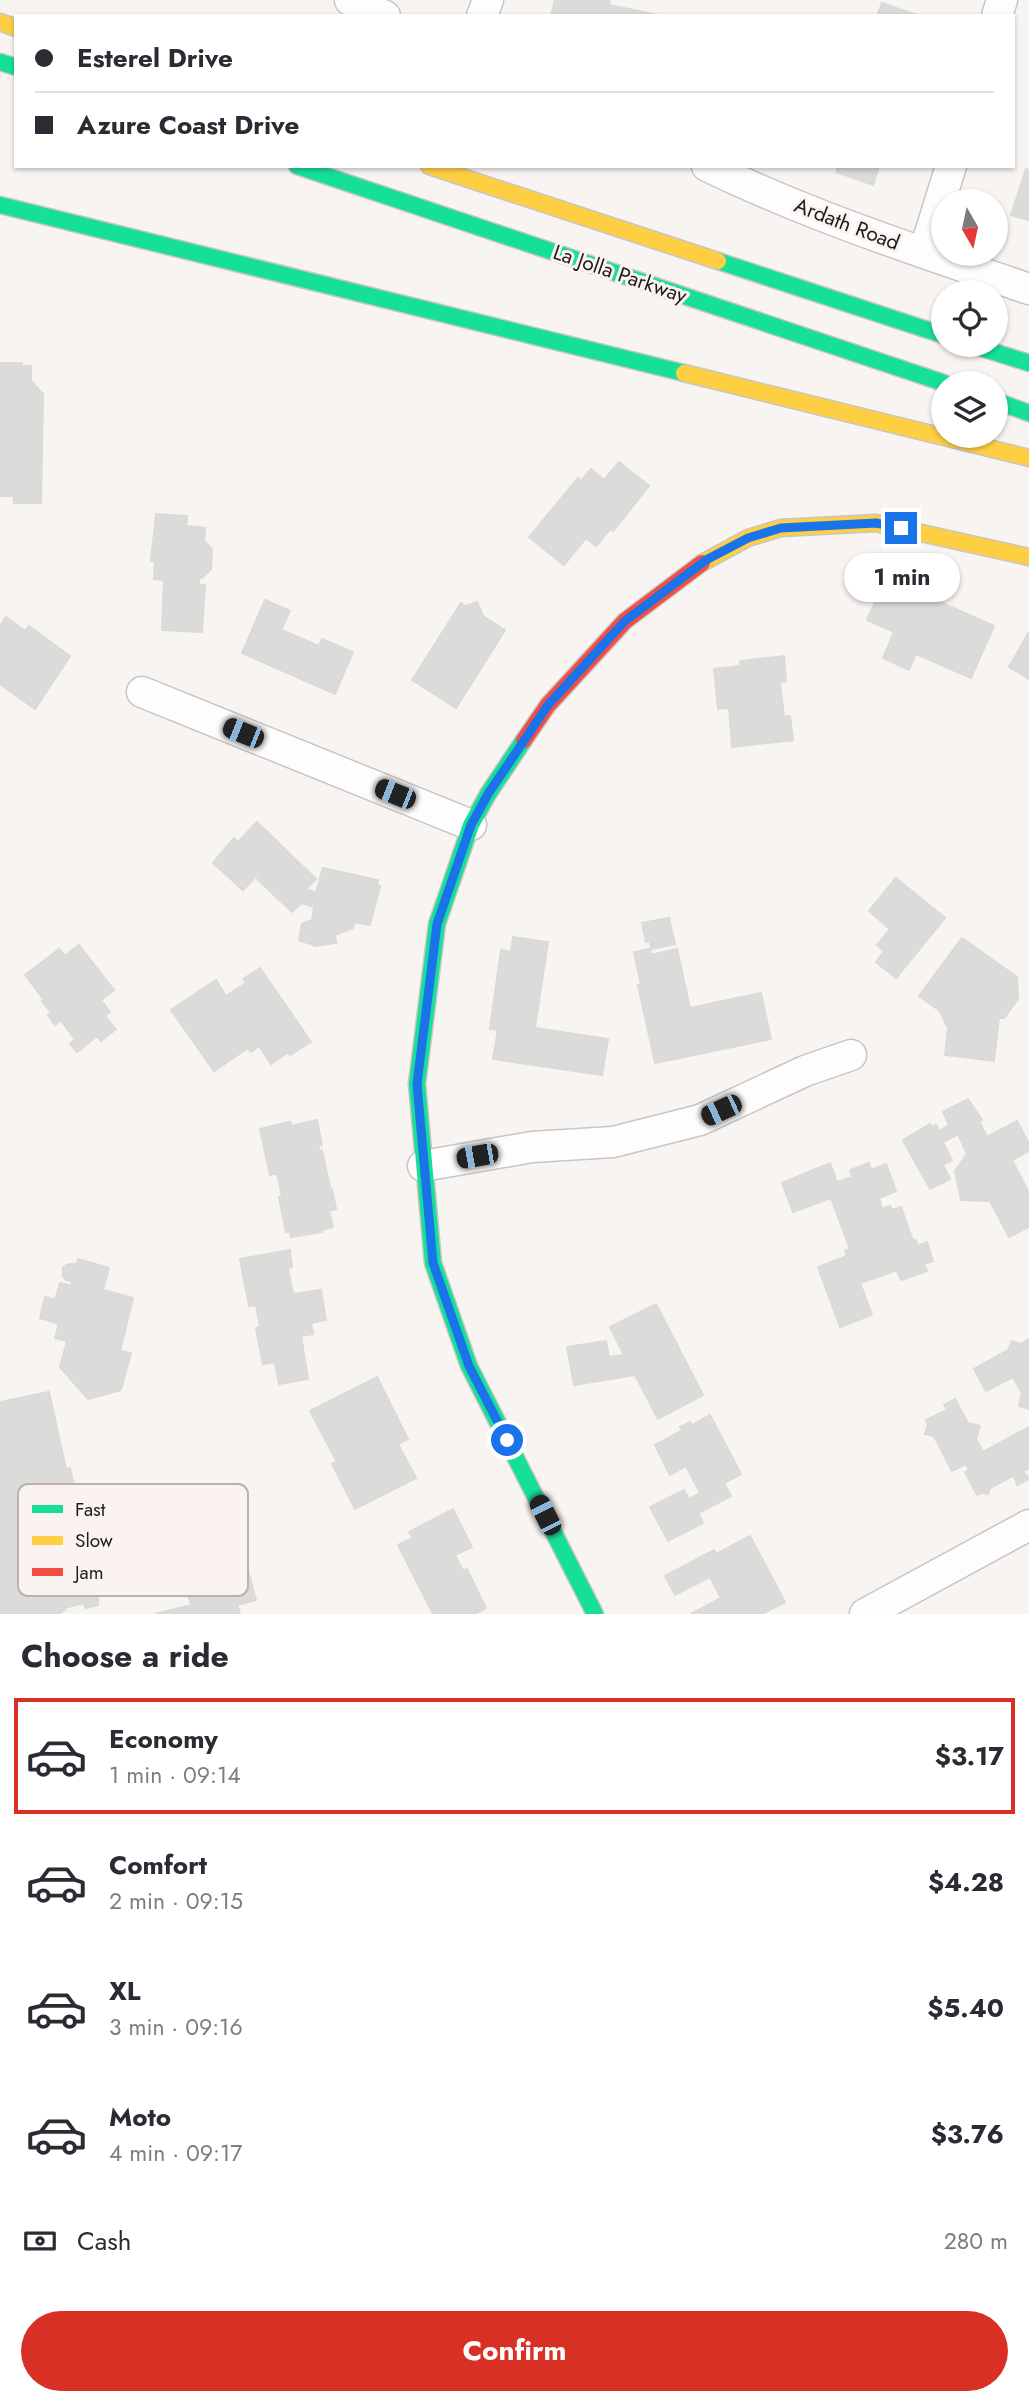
<!DOCTYPE html>
<meta charset="utf-8">
<style>
:root{--surface:#fff;--page:#f7f7f7;--text:#2b2b33;--muted:#7c7c81;--line:#e1e1e2;--accent:#d93025}
body{margin:0;font-family:Jost,sans-serif;background:var(--page);color:var(--text);height:100vh;display:flex;flex-direction:column;font-size:26px;white-space:nowrap}
*{box-sizing:border-box;margin:0}
p{font-size:23px;color:var(--muted)}
.icon{flex:none;width:38px;height:38px;fill:none;stroke:currentColor;stroke-width:2;stroke-linecap:round;stroke-linejoin:round}
.map{position:relative;height:1614px;overflow:hidden}
.details{display:flex;flex-direction:column;background:var(--surface);flex:1}
.details>*{flex:none}
.hud{position:absolute;left:14px;top:14px;width:1001px;height:154px;border-radius:0px;box-shadow:0 2px 5px #0004;display:grid;align-content:center;height:154px;padding:0 21px;background:var(--surface)}
.needle{width:46px;rotate:171deg}
.fabs{position:absolute;left:931px;top:189px;display:grid;gap:14px}
.fabs a{display:grid;place-items:center;width:77px;height:77px;border-radius:50%;background:var(--surface);box-shadow:0 2px 5px #0004;font-size:35px}
.end{position:absolute;width:32px;height:32px;margin:-16px;border:9px solid #1a73e8;background:#fff;box-shadow:0 0 0 4px #fff}
.from{border-radius:50%}
.bubble{position:absolute;height:49px;border-radius:24px;background:var(--surface);box-shadow:0 2px 5px #0004;font-size:23px;font-weight:700;line-height:49px;text-align:center}
.car{position:absolute;width:21px;height:42px;margin:-21px -10px;border-radius:9px;box-shadow:0 0 5px 2px #0007;background:linear-gradient(#222 24%,#8ab4d8 0 40%,#222 0 76%,#8ab4d8 0 86%,#222 0)}
.hud b{display:flex;align-items:center;gap:24px;height:66px;font-size:26px}
.hud b+b{border-top:2px solid var(--line)}
.hud i{width:18px;height:18px;background:var(--text)}
ul{padding:0;list-style:none}
li{display:flex;align-items:center;gap:21px;height:116px;margin:0 14px 10px;padding:0 7px;border:4px solid transparent;border-radius:0px}
li div{flex:1}
li b{display:block;font-size:26px}
li em{font-style:normal;font-weight:700}
li.current{border-color:var(--accent)}
li>.icon{width:63px;height:63px;stroke-width:1.5}
h2{padding:0 21px;font-size:32px;line-height:84px}
.pay{display:flex;align-items:center;gap:18px;height:77px;padding:0 21px;font-size:26px}
.pay p{margin-inline-start:auto}
.cta{display:flex;gap:14px;margin-top:auto;padding:14px 21px}
.cta a{flex:1;height:80px;border-radius:42px;background:var(--accent);color:#fff;font-size:28px;font-weight:700;line-height:80px;text-align:center}
.map>svg:first-child{display:block}
.building{fill:#dbdbda;stroke:#dadad9;stroke-width:2}
.lines{fill:none;stroke-linecap:round;stroke-linejoin:round}
.street-casing{stroke:#c8c5c4;stroke-width:33}
.fast-casing{stroke:#c8c5c4;stroke-width:19}
.slow-casing{stroke:#c8c5c4;stroke-width:19}
.jam-casing{stroke:#c8c5c4;stroke-width:19}
.street{stroke:#fefdfd;stroke-width:30}
.fast{stroke:#16e098;stroke-width:16}
.slow{stroke:#ffcf43;stroke-width:16}
.jam{stroke:#f24e42;stroke-width:16}
.route{stroke:#1a73e8;stroke-width:9}
.labels{text-anchor:middle;dominant-baseline:central;stroke-width:6;stroke-linejoin:round;paint-order:stroke}
.street-label{font-size:21px;fill:#1e1c1a;stroke:#fbf3ef}
.key{fill:#fbf3ef;stroke:#b9b2af;stroke-width:2}
.key-label{font-size:19px;fill:#1e1c1a}
</style>
<div class="map">
<svg width="1029" height="1614" viewBox="0 0 1029 1614">
<rect width="100%" height="100%" fill="#f8f4f2"/>
<!-- building -->
<path class="building" d="M555,0H610L609,5L663,16H551Z
M882,3L919,16H877Z
M838,166H879L873,185L836,172Z
M1026,169L1029,170V220L1011,215Z
M0,363H22V366H31V381L43,394L41,503H14V496H0Z
M619,462L649,486L613,531L610,529L596,546L586,538L564,565L529,537L578,478L581,481L591,469L604,480Z
M156,514L187,516L186,526L205,528L204,541L212,549L211,569L202,578L199,577V585H205L202,632L162,630L164,580L154,579L155,561H151Z
M881,589L908,601L913,590L994,626L971,678L916,654L909,670L883,658L894,632L867,620Z
M265,600L290,611L281,630L319,646L322,639L353,652L335,694L242,653Z
M477,602L483,616L505,630L456,708L412,680L461,603L465,606Z
M6,617L25,631L29,626L70,656L35,709L0,684V626Z
M1029,632V679L1009,667Z
M784,656L786,681L780,682L784,717L790,716L793,740L732,747L729,708L718,709L714,669L741,666L740,661Z
M257,822L316,879L306,889L316,893L323,868L378,880L377,885L380,886L370,925L354,922L353,928L335,935L336,943L316,946L299,940L302,924L312,920L314,907L302,903L292,912L257,879L261,874L259,873L243,890L213,863L234,838L238,842Z
M896,878L945,918L896,978L876,962L884,951L877,945L890,929L869,911Z
M669,918L675,944L651,949L650,941L646,942L642,923Z
M513,937L548,942L535,1028L608,1039L602,1075L493,1059L498,1030L490,1029L501,950L511,952Z
M962,938L1017,977L1018,999L1004,1018H999L994,1061L945,1055L948,1028L940,1011L919,996Z
M79,945L114,990L101,1000L110,1012L105,1016L116,1029L101,1041L97,1036L77,1052L70,1044L75,1040L61,1020L55,1025L48,1015L51,1013L42,1001L44,1000L25,975L59,949L65,956Z
M650,949L651,955L677,949L690,1008L761,993L771,1039L655,1063L638,985H641L634,952Z
M260,968L311,1042L290,1055L288,1052L271,1064L259,1046L251,1052L248,1048L214,1071L171,1010L216,980L226,996L246,983L243,979Z
M968,1099L982,1120L979,1121L987,1137L1017,1121L1029,1144V1151L1012,1160L1029,1193V1227L1009,1237L990,1201L961,1200L955,1171L967,1154L958,1134L943,1142L952,1160L943,1165L950,1179L930,1189L903,1140L930,1124L932,1127L936,1125L939,1131L949,1125L943,1112Z
M317,1120L322,1145L318,1146L319,1151L322,1150L330,1187L327,1190L332,1189L336,1209L329,1211L333,1227L322,1230V1232L291,1237L290,1231L286,1232L279,1197L282,1196L277,1173L270,1175L260,1129L290,1122L291,1126Z
M830,1163L837,1182L852,1177L850,1170L869,1163L871,1170L886,1164L896,1191L879,1198L882,1209L890,1206L892,1210L901,1207L913,1241L916,1240L918,1246L927,1242L933,1261L924,1264L927,1271L901,1280L897,1270L860,1283L872,1315L840,1327L818,1267L847,1256L845,1251L850,1249L831,1198L793,1212L782,1183Z
M290,1250L292,1267L288,1268L293,1294L321,1290L326,1320L311,1323L313,1334L301,1336L308,1379L279,1384L275,1362L263,1364L256,1328L260,1327L256,1305L249,1306L240,1259Z
M78,1259L109,1268L103,1290L133,1298L120,1351L131,1353L121,1390L88,1399L60,1367L67,1341L55,1338L59,1324L40,1318L45,1297L55,1300L60,1283L71,1286L72,1281L66,1280L63,1276V1267L69,1264H77Z
M656,1304L703,1395L658,1419L635,1375L574,1385L567,1347L606,1341L609,1357L624,1355L610,1327Z
M1029,1339V1409L1019,1406L1022,1393L1013,1377L986,1391L974,1369L1008,1350L1012,1341L1020,1344Z
M377,1377L408,1439L398,1444L416,1478L355,1509L332,1464L337,1462L310,1411Z
M49,1392L66,1469L70,1468L84,1532L95,1551L99,1569L98,1605L85,1608L84,1603L64,1608L65,1610L61,1612V1614H0V1402Z
M955,1399L968,1423L980,1426L976,1439L983,1452L1029,1427V1468L1023,1471L1029,1479L1017,1485L1014,1475L990,1488L988,1494L981,1493L977,1495L965,1472L969,1470L966,1464L952,1471L934,1436L925,1434L928,1424L926,1420L947,1410L944,1405Z
M710,1415L741,1474L724,1483L731,1496L698,1513L703,1523L668,1541L650,1507L684,1490L689,1499L700,1493L686,1466L670,1475L655,1445L683,1430L680,1427L690,1422L692,1425Z
M453,1509L472,1547L455,1555L463,1571L467,1569L486,1608L475,1614H433L398,1545L413,1538L409,1532Z
M750,1536L785,1602L762,1614H691L721,1598L710,1577L675,1595L665,1576L714,1550L716,1554Z
M248,1571L256,1600L237,1605L240,1614H155L191,1605L186,1587Z"/>
<g class="lines">
<defs>
<path id="street" d="M350,0L385,16
M482,16L488,0
M997,16L1002,0
M707,166C810,216 921,252 1029,289
M924,253L951,166
M142,692L471,825
M423,1166L532,1147L613,1142L700,1120L805,1071L851,1055
M865,1614L1029,1525"/>
<path id="fast" d="M0,62L16,67
M297,166L944,383
M0,205L684,373
M718,261L943,335
M972,345L1029,363
M996,401L1029,413
M524,740L488,794L471,825L437,924L417,1084L433,1263L469,1366L595,1614"/>
<path id="slow" d="M0,22L16,28
M429,166L718,261
M684,373L1029,458
M702,563L748,538L781,528L876,523L1029,557"/>
<path id="jam" d="M524,740L548,705L625,621L702,563"/>
</defs>
<!-- street casing -->
<use href="#street" class="street-casing"/>
<!-- fast casing -->
<use href="#fast" class="fast-casing"/>
<!-- slow casing -->
<use href="#slow" class="slow-casing"/>
<!-- jam casing -->
<use href="#jam" class="jam-casing"/>
<!-- street -->
<use href="#street" class="street"/>
<!-- fast -->
<use href="#fast" class="fast"/>
<!-- slow -->
<use href="#slow" class="slow"/>
<!-- jam -->
<use href="#jam" class="jam"/>
</g>
<g class="lines">
<!-- route -->
<path class="route" d="M507,1440L469,1366L433,1263L417,1084L437,924L471,825L488,794L548,705L625,621L706,560L748,538L781,528L876,523L901,528"/>
</g>
<g class="labels">
<!-- street labels -->
<g class="street-label">
<text transform="translate(847 224) rotate(21)">Ardath Road</text>
<text transform="translate(620 274) rotate(19)">La Jolla Parkway</text>
</g>
</g>
<!-- legend -->
<rect x="18" y="1484" width="230" height="112" rx="10" class="key"/>
<rect x="32" y="1505" width="31" height="8" fill="#16e098"/>
<rect x="32" y="1536" width="31" height="9" fill="#ffcf43"/>
<rect x="32" y="1568" width="31" height="8" fill="#f24e42"/>
<g class="key-label">
<text x="75" y="1516">Fast</text>
<text x="75" y="1547">Slow</text>
<text x="75" y="1579">Jam</text>
</g>
</svg>
<div class="fabs">
<a><svg class="needle" viewBox="-14 -14 28 28"><path d="M0-13l5 13h-10z" fill="#e53935"/><path d="M0 13l5-13h-10z" fill="#7c7c81"/></svg></a>
<a><svg class="icon" aria-label="locate" viewBox="0 0 24 24"><circle cx="12" cy="12" r="6"/><path d="M12 2v4M12 18v4M2 12h4M18 12h4"/></svg></a>
<a><svg class="icon" aria-label="layers" viewBox="0 0 24 24"><path d="M12 4l9 5-9 5-9-5zM3 14l9 5 9-5"/></svg></a>
</div>
<i class="end from" style="left:507px;top:1440px"></i>
<i class="end" style="left:901px;top:528px"></i>
<div class="bubble" style="left:844px;top:553px;width:116px">1 min</div>
<i class="car" style="left:243px;top:733px;rotate:292deg"></i>
<i class="car" style="left:395px;top:794px;rotate:292deg"></i>
<i class="car" style="left:721px;top:1110px;rotate:245deg"></i>
<i class="car" style="left:477px;top:1156px;rotate:260deg"></i>
<i class="car" style="left:545px;top:1515px;rotate:333deg"></i>
<div class="hud">
<b><i class="from"></i>Esterel Drive</b>
<b><i></i>Azure Coast Drive</b>
</div>
</div>
<section class="details">
<h2>Choose a ride</h2>
<ul>
<li class="current"><svg class="icon" aria-label="car" viewBox="0 0 24 24"><path d="M5 17H2v-5l4-1 3-4h7l3 4 3 1v5h-3M9 17h6M6 11h13"/><circle cx="7" cy="17" r="2"/><circle cx="17" cy="17" r="2"/></svg><div><b>Economy</b><p>1 min · 09:14</p></div><em>$3.17</em></li>
<li><svg class="icon" aria-label="car" viewBox="0 0 24 24"><path d="M5 17H2v-5l4-1 3-4h7l3 4 3 1v5h-3M9 17h6M6 11h13"/><circle cx="7" cy="17" r="2"/><circle cx="17" cy="17" r="2"/></svg><div><b>Comfort</b><p>2 min · 09:15</p></div><em>$4.28</em></li>
<li><svg class="icon" aria-label="car" viewBox="0 0 24 24"><path d="M5 17H2v-5l4-1 3-4h7l3 4 3 1v5h-3M9 17h6M6 11h13"/><circle cx="7" cy="17" r="2"/><circle cx="17" cy="17" r="2"/></svg><div><b>XL</b><p>3 min · 09:16</p></div><em>$5.40</em></li>
<li><svg class="icon" aria-label="car" viewBox="0 0 24 24"><path d="M5 17H2v-5l4-1 3-4h7l3 4 3 1v5h-3M9 17h6M6 11h13"/><circle cx="7" cy="17" r="2"/><circle cx="17" cy="17" r="2"/></svg><div><b>Moto</b><p>4 min · 09:17</p></div><em>$3.76</em></li>
</ul>
<div class="pay"><svg class="icon" aria-label="cash" viewBox="0 0 24 24"><path d="M3 7h18v10H3z"/><circle cx="12" cy="12" r="2"/></svg>Cash<p>280 m</p></div>
<div class="cta"><a>Confirm</a></div>
</section>
